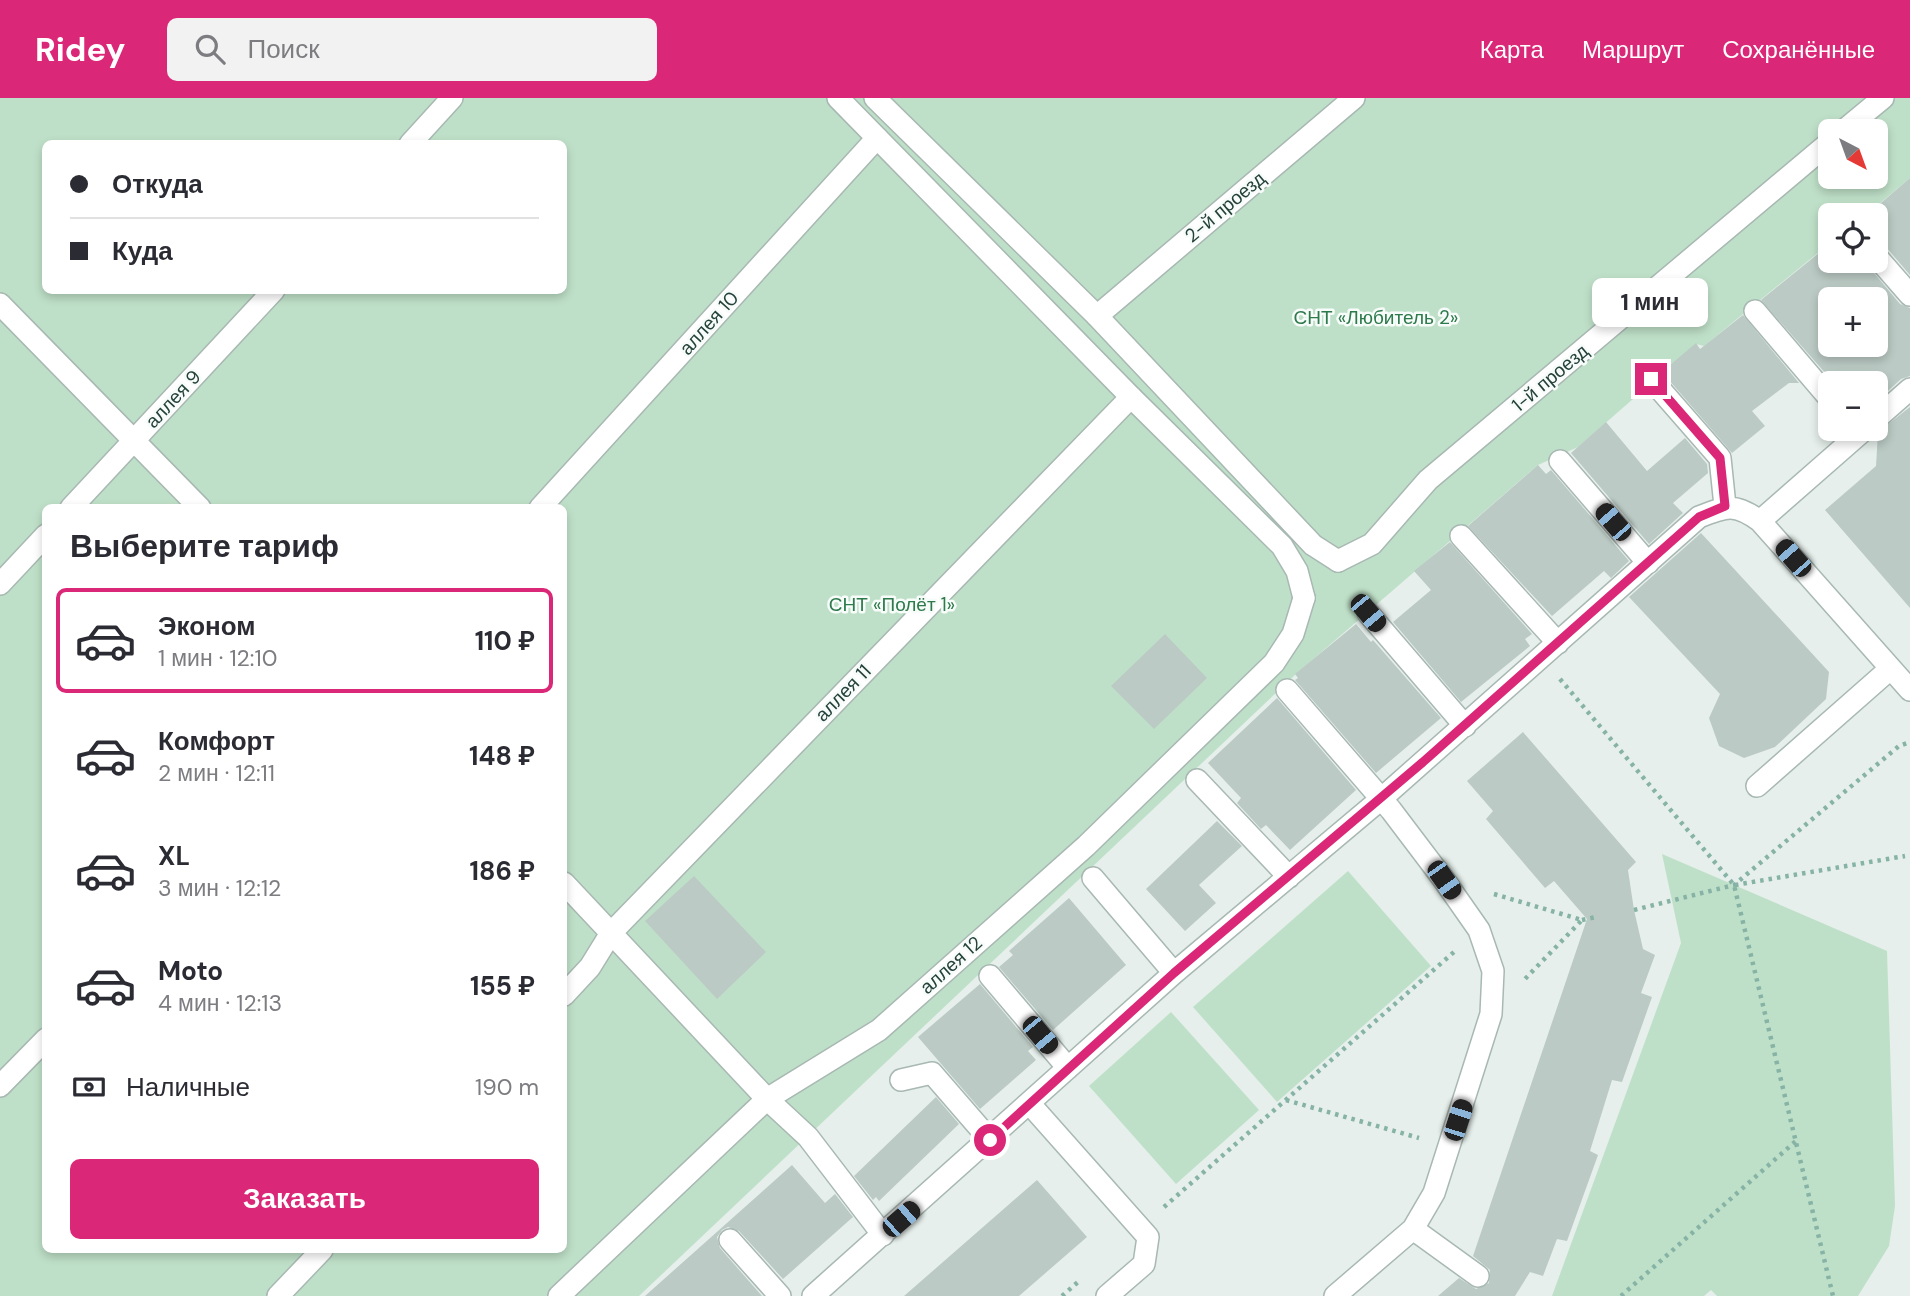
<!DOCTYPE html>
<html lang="ru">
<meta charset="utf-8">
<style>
:root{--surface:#fff;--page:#f2f2f3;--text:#2b2b33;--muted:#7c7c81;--line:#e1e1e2;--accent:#db2777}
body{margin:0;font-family:"DM Sans",sans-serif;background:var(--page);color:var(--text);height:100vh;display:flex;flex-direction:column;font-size:26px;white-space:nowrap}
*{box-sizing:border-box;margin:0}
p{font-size:23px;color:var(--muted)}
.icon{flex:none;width:38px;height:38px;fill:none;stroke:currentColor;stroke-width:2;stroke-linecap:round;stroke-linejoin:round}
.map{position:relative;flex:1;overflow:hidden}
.sheet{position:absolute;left:42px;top:406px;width:525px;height:749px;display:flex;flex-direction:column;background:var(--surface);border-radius:10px;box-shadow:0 4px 10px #0003}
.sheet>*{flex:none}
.hud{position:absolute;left:42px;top:42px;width:525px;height:154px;border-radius:10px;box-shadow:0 4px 10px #0003;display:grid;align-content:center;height:154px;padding:0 28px;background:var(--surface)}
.needle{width:46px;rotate:139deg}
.tools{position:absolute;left:1818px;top:21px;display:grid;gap:14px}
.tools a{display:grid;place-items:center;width:70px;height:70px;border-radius:10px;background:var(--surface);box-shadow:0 4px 10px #0003;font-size:35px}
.end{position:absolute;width:32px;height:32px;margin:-16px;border:9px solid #db2777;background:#fff;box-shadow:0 0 0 4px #fff}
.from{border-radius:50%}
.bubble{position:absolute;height:49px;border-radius:10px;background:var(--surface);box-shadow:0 4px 10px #0003;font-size:23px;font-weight:700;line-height:49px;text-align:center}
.car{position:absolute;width:21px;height:42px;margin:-21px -10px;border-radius:9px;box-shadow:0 0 5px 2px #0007;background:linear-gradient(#222 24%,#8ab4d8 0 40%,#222 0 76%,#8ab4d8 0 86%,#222 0)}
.hud b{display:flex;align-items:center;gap:24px;height:66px;font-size:26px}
.hud b+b{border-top:2px solid var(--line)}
.hud i{width:18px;height:18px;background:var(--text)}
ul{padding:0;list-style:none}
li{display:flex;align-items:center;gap:21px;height:105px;margin:0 14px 10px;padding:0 14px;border:4px solid transparent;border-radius:10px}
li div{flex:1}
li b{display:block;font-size:26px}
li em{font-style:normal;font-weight:700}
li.active{border-color:var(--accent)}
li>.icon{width:63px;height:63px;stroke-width:1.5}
h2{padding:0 28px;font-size:32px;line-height:84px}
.pay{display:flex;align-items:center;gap:18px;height:77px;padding:0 28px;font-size:26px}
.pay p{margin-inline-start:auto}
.primary-button{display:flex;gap:14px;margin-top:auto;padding:14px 28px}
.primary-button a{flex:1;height:80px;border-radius:10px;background:var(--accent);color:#fff;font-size:28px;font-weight:700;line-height:80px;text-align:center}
header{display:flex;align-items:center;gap:42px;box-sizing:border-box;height:98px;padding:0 35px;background:var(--accent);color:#fff}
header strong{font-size:33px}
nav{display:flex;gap:38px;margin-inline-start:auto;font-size:24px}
.search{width:490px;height:63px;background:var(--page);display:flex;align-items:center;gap:18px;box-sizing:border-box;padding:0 24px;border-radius:10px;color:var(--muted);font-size:26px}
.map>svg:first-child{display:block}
.green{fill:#bfe0c8;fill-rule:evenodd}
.building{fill:#bbcac4;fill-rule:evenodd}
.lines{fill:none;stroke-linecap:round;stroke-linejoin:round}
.service-casing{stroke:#a8b8b2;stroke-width:24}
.minor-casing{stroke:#a8b8b2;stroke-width:24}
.path{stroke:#86b3a5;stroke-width:4.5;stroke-dasharray:3.5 5;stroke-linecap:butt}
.service{stroke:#fff;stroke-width:21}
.minor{stroke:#fff;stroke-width:21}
.route{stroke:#db2777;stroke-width:9}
.labels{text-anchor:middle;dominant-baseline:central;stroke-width:5;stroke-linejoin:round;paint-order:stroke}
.street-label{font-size:19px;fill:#24423a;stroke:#f7fbf9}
.park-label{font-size:19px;fill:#2d7a4b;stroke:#f7fbf9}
</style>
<header>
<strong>Ridey</strong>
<div class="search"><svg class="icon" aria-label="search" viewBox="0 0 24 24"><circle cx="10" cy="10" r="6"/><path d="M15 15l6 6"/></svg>Поиск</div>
<nav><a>Карта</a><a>Маршрут</a><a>Сохранённые</a></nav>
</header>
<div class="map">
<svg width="1910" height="1198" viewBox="0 0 1910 1198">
<rect width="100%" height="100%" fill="#e6efeb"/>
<!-- green -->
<path class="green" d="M0,0H1910V80L1866,117H1830V145L1704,248L1696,246L1578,349L1538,367L1296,576L639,1198H0ZM1830,33H1876V79H1830ZM46,46H564V192H46ZM46,410H564V1152H46Z
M1662,756L1887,853L1895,1108L1889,1148L1858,1198H1717L1711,1192L1704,1198H1552L1681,845Z
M1348,773L1431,868L1277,1004L1193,909Z
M1171,914L1259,1012L1176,1086L1089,988Z"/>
<!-- building -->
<path class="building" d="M1910,80V177L1886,149L1876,145V117H1867Z
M1830,146V163H1864L1900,206L1910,210V278L1901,281L1876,304V285H1834L1761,202ZM1830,201H1876V247H1830Z
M1743,217L1799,285H1789L1752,313L1765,328L1732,355L1662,274L1696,245L1700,251Z
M1910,309V510L1825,412L1876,368L1878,334Z
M1606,324L1647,373L1685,340L1707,366L1708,375L1673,405L1683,415L1649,446L1571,355Z
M1538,367L1546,376L1551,372L1629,463L1611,480L1604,473L1552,518L1468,428Z
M1701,435L1829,574L1826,601L1775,649L1744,660L1719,648L1709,620L1720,596L1629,499Z
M1450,444L1532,536L1525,541L1530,548L1461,604L1393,524L1431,492L1414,473Z
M1356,526L1371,544L1373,542L1441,620L1376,675L1295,582L1298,580L1295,576Z
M1165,536L1207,580L1154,631L1111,588Z
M1277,600L1356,692L1290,752L1266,727L1261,731L1237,705L1241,700L1208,665Z
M1523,634L1636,764L1628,772L1634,812L1643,851L1655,857L1641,895L1652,899L1622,984L1612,982L1590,1053L1598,1057L1567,1143L1557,1141L1543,1178L1530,1174L1515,1198H1438L1459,1180L1476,1191L1489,1185L1490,1172L1473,1158L1587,821L1554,783L1545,790L1486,721L1493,713L1467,683Z
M1217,723L1242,748L1199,787L1216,805L1185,833L1146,791Z
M694,778L766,854L717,901L645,823Z
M1069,800L1126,867L1053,932L999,869L1013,857L1009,853Z
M980,886L1033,949L1028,953L1036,962L980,1011L918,939Z
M936,999L959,1026L879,1103L876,1099L873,1102L854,1078Z
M792,1067L825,1105L835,1096L853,1119L783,1181L739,1133L728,1129L722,1132L717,1139L720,1150L762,1198H645Z
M1037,1082L1087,1139L1019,1198H904Z"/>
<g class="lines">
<defs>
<path id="service" d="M838,0L1131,299L1282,448L1297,473L1304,500
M875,0L1097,218L1313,447L1338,463
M1876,158L1910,197
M1755,213L1830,301
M1651,281L1720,360L1725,408
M1876,321L1910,291
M1560,363L1648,465
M1760,423L1910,592
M1461,438L1558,545
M1368,515L1465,628
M1287,592L1391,712L1444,782L1479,832L1493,873L1491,916L1434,1095L1413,1131L1335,1198
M1197,682L1289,779
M1757,688L1890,571
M1093,780L1174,875
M990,878L1068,970
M901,982L932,975L990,1042
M767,1001L808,1039L883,1137
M1029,1005L1148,1139L1144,1166L1107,1198
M1413,1131L1478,1178
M730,1142L780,1198
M813,1198L1174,875L1381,701L1699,419C1727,408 1735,405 1760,423L1865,331"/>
<path id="minor" d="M1843,33L1883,0
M410,46L452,0
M0,206L200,410
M1097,218L1354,0
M71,410L274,192
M540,410L877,40
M1338,463L1372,446L1428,382L1830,44
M0,486L46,437
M564,785L767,1001
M564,897L590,869L611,835L1131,299
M0,988L46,941
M278,1198L322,1152
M559,1198L767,1001L879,932L1086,748L1274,565L1293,536L1304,500"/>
</defs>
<!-- service casing -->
<use href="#service" class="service-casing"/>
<!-- minor casing -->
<use href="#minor" class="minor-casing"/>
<!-- path -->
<path class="path" d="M1560,581L1734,787L1833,1198
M1735,787L1905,758
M1494,796L1582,822L1524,882
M1634,812L1734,787L1899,648L1910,644
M1582,822L1596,819
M1286,1002L1419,1040
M1164,1109L1454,854
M1062,1198L1078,1184
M1621,1198L1797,1042"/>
<!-- service -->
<use href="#service" class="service"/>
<!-- minor -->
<use href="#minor" class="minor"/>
</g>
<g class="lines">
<!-- route -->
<path class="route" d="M990,1042L1174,875L1423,664L1699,419L1725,408L1720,360L1651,281"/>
</g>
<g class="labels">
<!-- street labels -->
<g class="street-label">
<text transform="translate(1225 109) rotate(-40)">2-й проезд</text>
<text transform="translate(709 225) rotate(-48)">аллея 10</text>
<text transform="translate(1550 280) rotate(-40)">1-й проезд</text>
<text transform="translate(173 301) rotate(-47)">аллея 9</text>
<text transform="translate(843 595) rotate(-46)">аллея 11</text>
<text transform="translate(951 867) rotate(-42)">аллея 12</text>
</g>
<!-- park labels -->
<g class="park-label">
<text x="1376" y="219">СНТ «Любитель 2»</text>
<text x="892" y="506">СНТ «Полёт 1»</text>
</g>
</g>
</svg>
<div class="tools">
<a><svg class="needle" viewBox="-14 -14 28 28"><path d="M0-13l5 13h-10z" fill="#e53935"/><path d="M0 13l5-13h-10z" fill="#7c7c81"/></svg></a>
<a><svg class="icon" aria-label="locate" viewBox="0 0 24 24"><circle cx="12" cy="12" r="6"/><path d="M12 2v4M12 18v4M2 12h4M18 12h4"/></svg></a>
<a>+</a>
<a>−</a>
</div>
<i class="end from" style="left:990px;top:1042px"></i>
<i class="end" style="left:1651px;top:281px"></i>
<div class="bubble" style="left:1592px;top:180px;width:116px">1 мин</div>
<i class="car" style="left:1613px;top:424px;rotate:319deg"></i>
<i class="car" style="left:1793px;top:460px;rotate:319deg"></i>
<i class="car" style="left:1368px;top:515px;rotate:140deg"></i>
<i class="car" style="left:1444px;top:782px;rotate:145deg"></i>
<i class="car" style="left:1040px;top:937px;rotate:140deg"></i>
<i class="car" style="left:1458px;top:1022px;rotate:18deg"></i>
<i class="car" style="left:901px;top:1121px;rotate:49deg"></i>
<div class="hud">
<b><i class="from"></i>Откуда</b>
<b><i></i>Куда</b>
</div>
<section class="sheet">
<h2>Выберите тариф</h2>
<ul>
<li class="active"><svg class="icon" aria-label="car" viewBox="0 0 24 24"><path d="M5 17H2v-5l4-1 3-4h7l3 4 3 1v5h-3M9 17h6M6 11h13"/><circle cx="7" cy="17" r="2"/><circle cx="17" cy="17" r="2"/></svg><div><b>Эконом</b><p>1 мин · 12:10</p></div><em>110 ₽</em></li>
<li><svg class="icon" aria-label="car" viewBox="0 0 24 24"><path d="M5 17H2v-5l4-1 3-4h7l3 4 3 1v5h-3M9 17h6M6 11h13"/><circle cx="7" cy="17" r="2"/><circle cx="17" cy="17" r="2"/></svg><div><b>Комфорт</b><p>2 мин · 12:11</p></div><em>148 ₽</em></li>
<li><svg class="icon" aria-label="car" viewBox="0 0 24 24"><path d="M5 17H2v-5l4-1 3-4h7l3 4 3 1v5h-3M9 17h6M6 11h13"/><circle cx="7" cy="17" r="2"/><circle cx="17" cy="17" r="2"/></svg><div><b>XL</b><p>3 мин · 12:12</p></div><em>186 ₽</em></li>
<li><svg class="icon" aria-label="car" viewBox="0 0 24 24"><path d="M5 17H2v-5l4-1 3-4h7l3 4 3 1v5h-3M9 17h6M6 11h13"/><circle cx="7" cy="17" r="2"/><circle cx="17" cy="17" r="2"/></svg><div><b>Moto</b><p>4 мин · 12:13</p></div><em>155 ₽</em></li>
</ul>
<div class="pay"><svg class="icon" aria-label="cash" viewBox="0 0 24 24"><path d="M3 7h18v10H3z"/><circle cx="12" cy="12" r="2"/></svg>Наличные<p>190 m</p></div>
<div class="primary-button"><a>Заказать</a></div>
</section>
</div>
